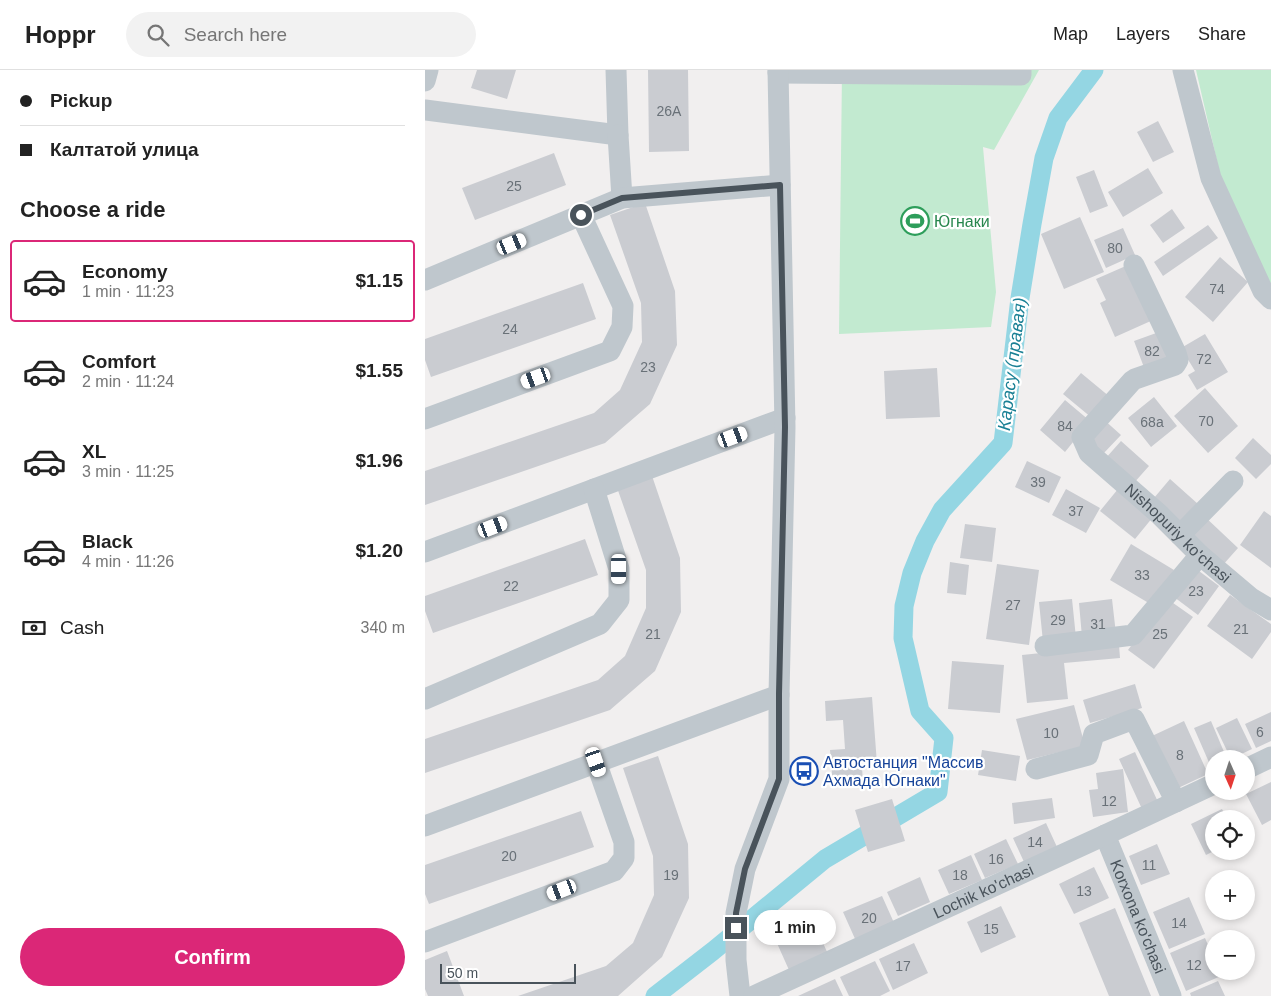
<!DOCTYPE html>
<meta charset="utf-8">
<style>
:root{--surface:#fff;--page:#f2f2f2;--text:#222;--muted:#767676;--line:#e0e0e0;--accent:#db2777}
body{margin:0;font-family:Arial,sans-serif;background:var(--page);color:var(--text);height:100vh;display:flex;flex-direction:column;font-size:19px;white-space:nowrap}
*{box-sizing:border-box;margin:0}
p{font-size:16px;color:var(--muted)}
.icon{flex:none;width:28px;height:28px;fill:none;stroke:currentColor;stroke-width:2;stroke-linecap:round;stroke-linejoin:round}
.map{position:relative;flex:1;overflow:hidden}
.panel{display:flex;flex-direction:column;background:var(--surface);width:425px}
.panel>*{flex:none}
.guide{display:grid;align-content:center;height:110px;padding:0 20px;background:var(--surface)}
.needle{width:32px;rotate:177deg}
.buttons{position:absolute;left:780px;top:680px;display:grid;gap:10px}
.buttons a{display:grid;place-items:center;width:50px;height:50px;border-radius:50%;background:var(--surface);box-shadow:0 2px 8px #0003;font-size:25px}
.scale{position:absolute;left:15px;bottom:12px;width:136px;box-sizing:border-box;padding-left:5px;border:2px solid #49535b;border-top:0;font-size:14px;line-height:18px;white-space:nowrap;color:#49535b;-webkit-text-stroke:4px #fff;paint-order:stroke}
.end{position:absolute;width:22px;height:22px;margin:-11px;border:6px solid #49535b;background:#fff;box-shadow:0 0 0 2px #fff}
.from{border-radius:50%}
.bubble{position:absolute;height:35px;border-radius:18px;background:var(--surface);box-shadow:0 2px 8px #0003;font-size:16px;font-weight:700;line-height:35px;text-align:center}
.car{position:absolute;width:15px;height:30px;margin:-15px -8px;border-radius:6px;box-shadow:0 0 4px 1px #0007;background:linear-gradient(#fff 24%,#345 0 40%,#fff 0 76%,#345 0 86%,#fff 0)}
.guide b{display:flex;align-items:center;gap:18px;height:48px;font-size:19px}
.guide b+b{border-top:1px solid var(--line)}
.guide i{width:12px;height:12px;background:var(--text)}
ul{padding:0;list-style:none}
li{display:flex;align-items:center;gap:15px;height:82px;margin:0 10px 8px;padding:0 10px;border:2px solid transparent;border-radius:5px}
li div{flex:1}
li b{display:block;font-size:19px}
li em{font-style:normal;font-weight:700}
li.current{border-color:var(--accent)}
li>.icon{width:45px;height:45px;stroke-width:1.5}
h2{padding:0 20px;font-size:22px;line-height:60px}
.pay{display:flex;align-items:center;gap:12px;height:55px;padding:0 20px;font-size:19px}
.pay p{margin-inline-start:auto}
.action{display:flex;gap:10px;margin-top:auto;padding:10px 20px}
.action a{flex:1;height:58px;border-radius:30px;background:var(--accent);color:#fff;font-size:20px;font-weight:700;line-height:58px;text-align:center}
header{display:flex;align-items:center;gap:30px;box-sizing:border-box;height:70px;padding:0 25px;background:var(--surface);border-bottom:1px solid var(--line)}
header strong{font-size:24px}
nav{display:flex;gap:28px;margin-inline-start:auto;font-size:18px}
.search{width:350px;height:45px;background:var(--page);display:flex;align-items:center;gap:12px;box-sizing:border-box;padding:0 18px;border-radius:28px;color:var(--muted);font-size:19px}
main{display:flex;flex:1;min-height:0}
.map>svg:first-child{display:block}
.green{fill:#c2ead0}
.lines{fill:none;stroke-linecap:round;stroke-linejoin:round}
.canal{stroke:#94d6e3;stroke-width:19}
.building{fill:#caccd1}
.minor{stroke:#bfc7cd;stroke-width:21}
.route{stroke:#49535b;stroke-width:6}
.labels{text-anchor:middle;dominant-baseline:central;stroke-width:4.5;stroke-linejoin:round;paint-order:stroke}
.number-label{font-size:14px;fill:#697178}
.leisure-label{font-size:16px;fill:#27864d;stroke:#fff;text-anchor:start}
.street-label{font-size:16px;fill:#49535b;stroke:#fff}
.transit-label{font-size:16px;fill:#164399;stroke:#fff;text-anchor:start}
.water-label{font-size:18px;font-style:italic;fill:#1a8095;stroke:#fff}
</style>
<header>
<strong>Hoppr</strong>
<div class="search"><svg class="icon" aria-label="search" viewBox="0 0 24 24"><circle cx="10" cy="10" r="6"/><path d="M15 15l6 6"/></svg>Search here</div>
<nav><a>Map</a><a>Layers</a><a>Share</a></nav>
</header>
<main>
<section class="panel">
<div class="guide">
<b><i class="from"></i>Pickup</b>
<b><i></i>Калтатой улица</b>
</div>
<h2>Choose a ride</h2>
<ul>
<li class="current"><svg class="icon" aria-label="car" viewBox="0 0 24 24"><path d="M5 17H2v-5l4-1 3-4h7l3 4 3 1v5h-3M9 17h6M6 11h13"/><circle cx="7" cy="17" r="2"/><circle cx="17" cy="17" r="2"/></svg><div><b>Economy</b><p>1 min · 11:23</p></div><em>$1.15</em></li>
<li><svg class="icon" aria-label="car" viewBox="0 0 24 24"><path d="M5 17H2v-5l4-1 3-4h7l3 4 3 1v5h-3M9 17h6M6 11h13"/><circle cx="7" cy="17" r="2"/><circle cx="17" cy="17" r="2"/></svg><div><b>Comfort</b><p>2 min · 11:24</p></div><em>$1.55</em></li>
<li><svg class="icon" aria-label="car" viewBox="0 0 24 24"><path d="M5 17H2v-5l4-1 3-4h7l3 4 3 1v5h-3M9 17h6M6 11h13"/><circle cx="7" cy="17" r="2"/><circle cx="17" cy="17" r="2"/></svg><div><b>XL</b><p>3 min · 11:25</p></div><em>$1.96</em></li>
<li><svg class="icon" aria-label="car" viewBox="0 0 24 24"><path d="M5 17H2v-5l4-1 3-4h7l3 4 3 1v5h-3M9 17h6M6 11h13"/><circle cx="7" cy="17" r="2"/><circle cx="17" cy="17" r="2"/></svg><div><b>Black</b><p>4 min · 11:26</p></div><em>$1.20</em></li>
</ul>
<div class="pay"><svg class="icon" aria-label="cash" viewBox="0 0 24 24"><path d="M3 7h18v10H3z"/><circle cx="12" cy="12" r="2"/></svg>Cash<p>340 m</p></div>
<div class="action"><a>Confirm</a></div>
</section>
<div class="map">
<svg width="846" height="926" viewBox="0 0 846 926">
<rect width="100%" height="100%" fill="#f1efef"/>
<!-- green -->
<path class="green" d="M417,0H614L569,80L558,77L571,222L566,257L414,264Z
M771,0H846V221L795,104Z"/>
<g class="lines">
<!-- canal -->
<path class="canal" d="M230,926L288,881L400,789L513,722L519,668L495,641L478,568L479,536L487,503L500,471L517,440L578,373L595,228L607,154L619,88L633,48L669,0"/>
</g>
<!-- building -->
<path class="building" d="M52,0H91L82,29L46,18Z
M223,0H263L264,81L224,82Z
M733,51L749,82L728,92L712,62Z
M129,83L141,115L50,150L37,118Z
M723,98L738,123L698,147L683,122Z
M669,100L683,136L665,143L651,107Z
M220,133L250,221L252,275L225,334L180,373L0,435V401L169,343L195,320L217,272L216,233L185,145Z
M747,139L760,158L738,173L725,155Z
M655,147L679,202L639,219L616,164Z
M783,155L793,168L738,206L729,192Z
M698,158L710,185L681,198L669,170Z
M795,187L823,212L788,252L760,227Z
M703,195L728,250L690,267L675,233L681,230L671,209Z
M158,213L171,249L6,307L0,290V269Z
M734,262L744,291L720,300L709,271Z
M780,264L803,302L772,320L763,305L770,301L756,278Z
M512,298L515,347L461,349L459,301Z
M656,303L685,327L667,348L638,324Z
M780,318L813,356L783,383L749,346Z
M729,327L752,356L726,377L703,348Z
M640,330L665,351L640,382L615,360Z
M677,348L696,365L678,384L660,367Z
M828,368L846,385V394L831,409L810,388Z
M696,371L724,396L708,414L680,389Z
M602,391L636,407L624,433L590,417Z
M225,400L255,488L256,542L230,601L185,640L0,703V669L173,610L200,586L221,538V500L190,412Z
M745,409L773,434L757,453L729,428Z
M641,419L675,438L661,463L627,445Z
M693,419L728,447L710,469L675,441Z
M839,441L846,446V498L815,475Z
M778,445L813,478L797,496L761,463Z
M540,454L571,458L567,492L535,488Z
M160,469L173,505L8,563L0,541V526Z
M706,474L749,500L727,535L685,510Z
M525,492L544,495L541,525L522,523Z
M572,494L614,500L604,575L561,569Z
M770,498L794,516L773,545L749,527Z
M805,525L846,554V562L827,589L782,556Z
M741,528L768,547L729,599L703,580Z
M647,529L651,568L618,572L614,532Z
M687,529L691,564L657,567L654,533Z
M694,575L695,588L639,593L643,629L602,633L597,585Z
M527,591L579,595L575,643L523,639Z
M710,614L717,638L665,653L658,630Z
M447,627L452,694L437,696L438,714L408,716L405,680L420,679L418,650L401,651L400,631Z
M649,635L660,676L602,690L591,649Z
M846,642V671L831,678L820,654Z
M812,648L827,679L806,689L791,658Z
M759,651L783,704L751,719L727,666Z
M786,651L802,689H789V696L786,697L769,658Z
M557,680L595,686L591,711L553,705Z
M710,682L733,732L717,739L694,689Z
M233,686L263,774L264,828L237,887L193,926H93L181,896L208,873L229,825L228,786L198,698Z
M698,699L703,742L668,747L664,720L673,719L671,703Z
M846,712V750L837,755L821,724Z
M627,728L630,748L589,754L587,733Z
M467,729L480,771L443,782L430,740Z
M797,739L802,749H789V781L781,785L766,754Z
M156,741L169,777L4,834L0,824V795Z
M621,753L632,777L599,792L588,768Z
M581,769L593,794L560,808L549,784Z
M732,774L745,804L716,815L704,786Z
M546,785L557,810L524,824L513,800Z
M669,797L684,828L649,844L634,814Z
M495,807L505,832L473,846L462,822Z
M457,826L470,855L431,871L418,842Z
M764,827L780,864L744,879L728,842Z
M576,836L591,867L556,883L542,852Z
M690,838L726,926H684L654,853Z
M390,855L403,884L364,900L351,871Z
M780,868L789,889V901H794L796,906L761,921L745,883Z
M489,873L503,903L468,920L454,889Z
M22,881L39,926H3L0,919V890Z
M450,891L465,921L455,926H424L415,907Z
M410,909L418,926H373Z
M793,911L800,926H766L765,923Z"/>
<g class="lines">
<!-- minor -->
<g class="minor">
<path d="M758,0L786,108L838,221L846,229"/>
<path d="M353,3L596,5V0"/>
<path d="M0,11L3,0"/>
<path d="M0,40L193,65L191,0"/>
<path d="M193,65L197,128"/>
<path id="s1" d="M709,195L751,283L753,290L750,295L710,309L707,311L657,367L664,383L734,444L775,485L826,528L846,540"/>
<path d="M0,210L197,128L355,115"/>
<path d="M0,349L185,281L197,257L198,236L156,145"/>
<path d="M755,465L808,411"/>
<path d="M0,482L360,348"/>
<path d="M620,576L708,565L775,485"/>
<path d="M0,629L175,554L194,530V499L169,419"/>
<path d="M611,699L663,685L669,664L709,649L751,732"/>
<path d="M821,699L846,687"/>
<path d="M0,756L354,625"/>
<path id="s2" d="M680,765L746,926"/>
<path d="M0,872L189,801L199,788V772L171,692"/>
<path d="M315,926L311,890V843L320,799L354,709V625L360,357L353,0"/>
<path id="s3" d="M329,926L680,765L789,714"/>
</g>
</g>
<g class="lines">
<!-- route -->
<path class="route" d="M156,145L197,128L355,115L360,357L354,624V709L320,799L311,843V858"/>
</g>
<!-- icons -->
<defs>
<symbol id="stadium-ring" viewBox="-11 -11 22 22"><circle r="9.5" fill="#fff" stroke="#2e9e5b" stroke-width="1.5"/><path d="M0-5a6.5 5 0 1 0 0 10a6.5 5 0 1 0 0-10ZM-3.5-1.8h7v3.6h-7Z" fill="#2e9e5b"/></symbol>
<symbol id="bus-ring" viewBox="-11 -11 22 22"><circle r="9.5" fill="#fff" stroke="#1a4fb4" stroke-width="1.5"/><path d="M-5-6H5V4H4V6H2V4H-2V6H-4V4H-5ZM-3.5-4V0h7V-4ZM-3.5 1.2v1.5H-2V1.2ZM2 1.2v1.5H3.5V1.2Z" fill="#1a4fb4"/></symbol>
</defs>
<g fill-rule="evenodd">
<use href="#stadium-ring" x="474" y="135" width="32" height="32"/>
<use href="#bus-ring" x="363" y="685" width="32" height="32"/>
</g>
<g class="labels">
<!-- number labels -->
<g class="number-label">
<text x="244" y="41">26A</text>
<text x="89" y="116">25</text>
<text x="690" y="178">80</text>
<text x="792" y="219">74</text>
<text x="85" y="259">24</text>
<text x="727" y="281">82</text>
<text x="779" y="289">72</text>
<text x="223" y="297">23</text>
<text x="781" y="351">70</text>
<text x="727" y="352">68a</text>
<text x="640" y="356">84</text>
<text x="613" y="412">39</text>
<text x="651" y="441">37</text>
<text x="717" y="505">33</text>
<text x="86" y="516">22</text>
<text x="771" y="521">23</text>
<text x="588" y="535">27</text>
<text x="633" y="550">29</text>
<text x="673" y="554">31</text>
<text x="816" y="559">21</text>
<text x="228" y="564">21</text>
<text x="735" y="564">25</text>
<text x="835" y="662">6</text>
<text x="626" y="663">10</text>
<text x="755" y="685">8</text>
<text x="684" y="731">12</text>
<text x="610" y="772">14</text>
<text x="84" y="786">20</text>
<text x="571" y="789">16</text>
<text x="724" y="795">11</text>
<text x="246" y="805">19</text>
<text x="535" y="805">18</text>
<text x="659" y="821">13</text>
<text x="444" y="848">20</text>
<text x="754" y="853">14</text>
<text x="566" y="859">15</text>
<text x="769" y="895">12</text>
<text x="478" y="896">17</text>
</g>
<!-- leisure labels -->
<g class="leisure-label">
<text x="509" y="151">Югнаки</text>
</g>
<!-- street labels -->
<g class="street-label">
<text stroke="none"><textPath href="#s1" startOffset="369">Nishopuriy ko'chasi</textPath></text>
<text stroke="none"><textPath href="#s3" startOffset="252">Lochik ko'chasi</textPath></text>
<text stroke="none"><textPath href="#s2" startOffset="88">Korxona ko'chasi</textPath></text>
</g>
<!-- transit labels -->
<g class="transit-label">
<text x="398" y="692">Автостанция "Массив<tspan x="398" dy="18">Ахмада Югнаки"</tspan></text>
</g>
<!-- water labels -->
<g class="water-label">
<text transform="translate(587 294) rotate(-83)">Карасу (правая)</text>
</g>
</g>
</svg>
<div class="buttons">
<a><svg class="needle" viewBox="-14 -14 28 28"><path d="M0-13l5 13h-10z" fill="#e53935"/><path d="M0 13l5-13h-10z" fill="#767676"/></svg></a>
<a><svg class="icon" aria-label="locate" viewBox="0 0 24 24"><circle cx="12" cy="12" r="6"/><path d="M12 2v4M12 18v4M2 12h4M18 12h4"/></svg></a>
<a>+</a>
<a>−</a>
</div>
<div class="scale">50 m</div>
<i class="end from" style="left:156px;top:145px"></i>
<i class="end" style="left:311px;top:858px"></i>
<div class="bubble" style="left:329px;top:840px;width:82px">1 min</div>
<i class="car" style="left:87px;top:174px;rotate:68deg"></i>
<i class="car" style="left:111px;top:308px;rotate:250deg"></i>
<i class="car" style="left:308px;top:367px;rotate:70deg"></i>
<i class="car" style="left:68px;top:457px;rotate:69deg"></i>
<i class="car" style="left:194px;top:499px;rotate:180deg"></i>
<i class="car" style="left:171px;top:692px;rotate:161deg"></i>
<i class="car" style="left:137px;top:820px;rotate:249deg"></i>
</div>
</main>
